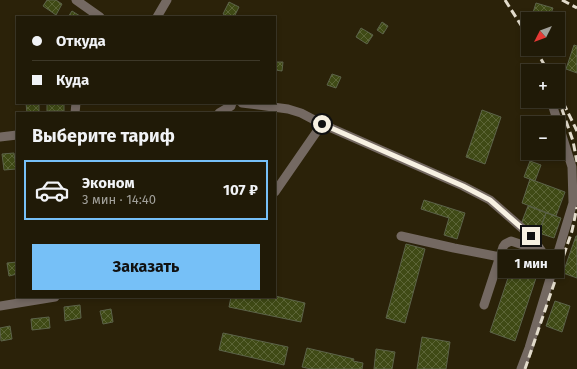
<!DOCTYPE html>
<html lang="ru">
<meta charset="utf-8">
<style>
:root{--surface:#201a07;--page:#282311;--text:#f1f3f6;--muted:#a2a19b;--line:#3d3828;--accent:#76c0f7}
body{margin:0;font-family:"Fira Sans",sans-serif;background:var(--page);color:var(--text);height:100vh;display:flex;flex-direction:column;font-size:15px;white-space:nowrap}
*{box-sizing:border-box;margin:0}
p{font-size:13px;color:var(--muted)}
.icon{flex:none;width:22px;height:22px;fill:none;stroke:currentColor;stroke-width:2;stroke-linecap:round;stroke-linejoin:round}
.map{position:relative;flex:1;overflow:hidden}
.details{position:absolute;left:16px;top:112px;width:260px;height:186px;display:flex;flex-direction:column;background:var(--surface);border-radius:0px;box-shadow:0 2px 6px #0003,0 0 0 1px var(--line)}
.details>*{flex:none}
.hud{position:absolute;left:16px;top:16px;width:260px;height:88px;border-radius:0px;box-shadow:0 2px 6px #0003,0 0 0 1px var(--line);display:grid;align-content:center;height:88px;padding:0 16px;background:var(--surface)}
.needle{width:26px;rotate:228deg}
.tools{position:absolute;left:521px;top:12px;display:grid;gap:8px}
.tools a{display:grid;place-items:center;width:44px;height:44px;border-radius:0px;background:var(--surface);box-shadow:0 2px 6px #0003,0 0 0 1px var(--line);font-size:20px}
.end{position:absolute;width:18px;height:18px;margin:-9px;border:5px solid #f7f1e2;background:#111;box-shadow:0 0 0 2px #111}
.from{border-radius:50%}
.bubble{position:absolute;height:28px;border-radius:0px;background:var(--surface);box-shadow:0 2px 6px #0003,0 0 0 1px var(--line);font-size:13px;font-weight:700;line-height:28px;text-align:center}
.hud b{display:flex;align-items:center;gap:14px;height:38px;font-size:15px}
.hud b+b{border-top:1px solid var(--line)}
.hud i{width:10px;height:10px;background:var(--text)}
ul{padding:0;list-style:none}
li{display:flex;align-items:center;gap:12px;height:60px;margin:0 8px 6px;padding:0 8px;border:2px solid transparent;border-radius:0px}
li div{flex:1}
li b{display:block;font-size:15px}
li em{font-style:normal;font-weight:700}
li.active{border-color:var(--accent)}
li>.icon{width:36px;height:36px;stroke-width:1.5}
h2{padding:0 16px;font-size:18px;line-height:48px}
.cta{display:flex;gap:8px;margin-top:auto;padding:8px 16px}
.cta a{flex:1;height:46px;border-radius:0px;background:var(--accent);color:#111;font-size:16px;font-weight:700;line-height:46px;text-align:center}
.map>svg:first-child{display:block}
.building{fill:url(#building-cross-hatch);stroke:#5c6349}
.lines{fill:none;stroke-linecap:round;stroke-linejoin:round}
.minor{stroke:#746962;stroke-width:9}
.rail{stroke:#e2dbcb;stroke-width:3;stroke-dasharray:8 4;stroke-linecap:butt}
.route{stroke:#f7f1e2;stroke-width:5}
</style>
<div class="map">
<svg width="577" height="369" viewBox="0 0 577 369">
<defs>
<pattern id="building-cross-hatch" width="8" height="8" patternUnits="userSpaceOnUse"><rect width="8" height="8" fill="#3f4a15"/><path d="M0 0l8 8M0 8l8-8" fill="none" stroke="#5c6537"/></pattern>
</defs>
<rect width="100%" height="100%" fill="#2b2209"/>
<!-- building -->
<path class="building" d="M47,0H56L62,4L56,15L43,6Z
M229,2L239,7L234,17H228L223,14Z
M536,3L553,8L549,19H531Z
M72,11L80,16L79,17H68Z
M382,22L388,26L383,34L377,30Z
M361,28L373,35L367,44L356,37Z
M574,45L577,46V73L566,69Z
M275,62H283L282,71L275,70Z
M332,74L341,77L336,88L327,85Z
M26,103H39V113H27Z
M47,103H64V111H47Z
M482,110L501,117L485,164L466,157Z
M14,153L16,169L4,170L2,154Z
M530,161L541,165L535,181L524,177Z
M530,179L565,192L556,216L522,203Z
M424,200L465,213L457,239L444,235L449,218L421,209Z
M528,206L546,213L539,231L521,224Z
M546,213L561,218L554,238L539,233Z
M576,236H577V278L563,273Z
M406,244L425,249L405,323L386,318Z
M514,260L539,269L515,341L490,332Z
M17,262V274L9,276L7,263Z
M275,296L305,303L301,322L229,307L231,297Z
M555,301L570,306L562,332L546,326Z
M80,305L81,318L65,321L64,307Z
M111,309L113,322L103,324L100,311Z
M49,317L50,328L32,330L31,319Z
M10,326L12,339L1,341L0,328Z
M223,333L288,347L284,365L219,350Z
M422,337L450,342L446,369H417Z
M307,348L354,359L353,361L363,363L362,369H311L302,367Z
M376,349L395,352L392,369H374Z"/>
<g class="lines">
<!-- minor -->
<path class="minor" d="M76,0L100,17
M157,17L167,0
M242,103L288,109L301,113L322,124L463,186L490,200L531,236L553,267
M75,113L76,103
M219,113L231,106L232,103
M0,137L17,135
M275,192L322,124
M401,236L454,248L500,257
M484,305L503,247L505,244L511,241L541,251
M0,306L55,297
M521,369L529,348L573,203L572,167L553,107"/>
<!-- rail -->
<path class="rail" d="M505,0L528,36
M562,0L577,8
M535,49L548,71
M558,92L577,131
M558,98L573,141L577,162
M525,369L572,231L577,207"/>
</g>
<g class="lines">
<!-- route -->
<path class="route" d="M322,124L463,186L490,200L531,236"/>
</g>
</svg>
<div class="tools">
<a><svg class="needle" viewBox="-14 -14 28 28"><path d="M0-13l5 13h-10z" fill="#e53935"/><path d="M0 13l5-13h-10z" fill="#a2a19b"/></svg></a>
<a>+</a>
<a>−</a>
</div>
<i class="end from" style="left:322px;top:124px"></i>
<i class="end" style="left:531px;top:236px"></i>
<div class="bubble" style="left:498px;top:250px;width:66px">1 мин</div>
<div class="hud">
<b><i class="from"></i>Откуда</b>
<b><i></i>Куда</b>
</div>
<section class="details">
<h2>Выберите тариф</h2>
<ul>
<li class="active"><svg class="icon" aria-label="car" viewBox="0 0 24 24"><path d="M5 17H2v-5l4-1 3-4h7l3 4 3 1v5h-3M9 17h6M6 11h13"/><circle cx="7" cy="17" r="2"/><circle cx="17" cy="17" r="2"/></svg><div><b>Эконом</b><p>3 мин · 14:40</p></div><em>107 ₽</em></li>
</ul>
<div class="cta"><a>Заказать</a></div>
</section>
</div>
